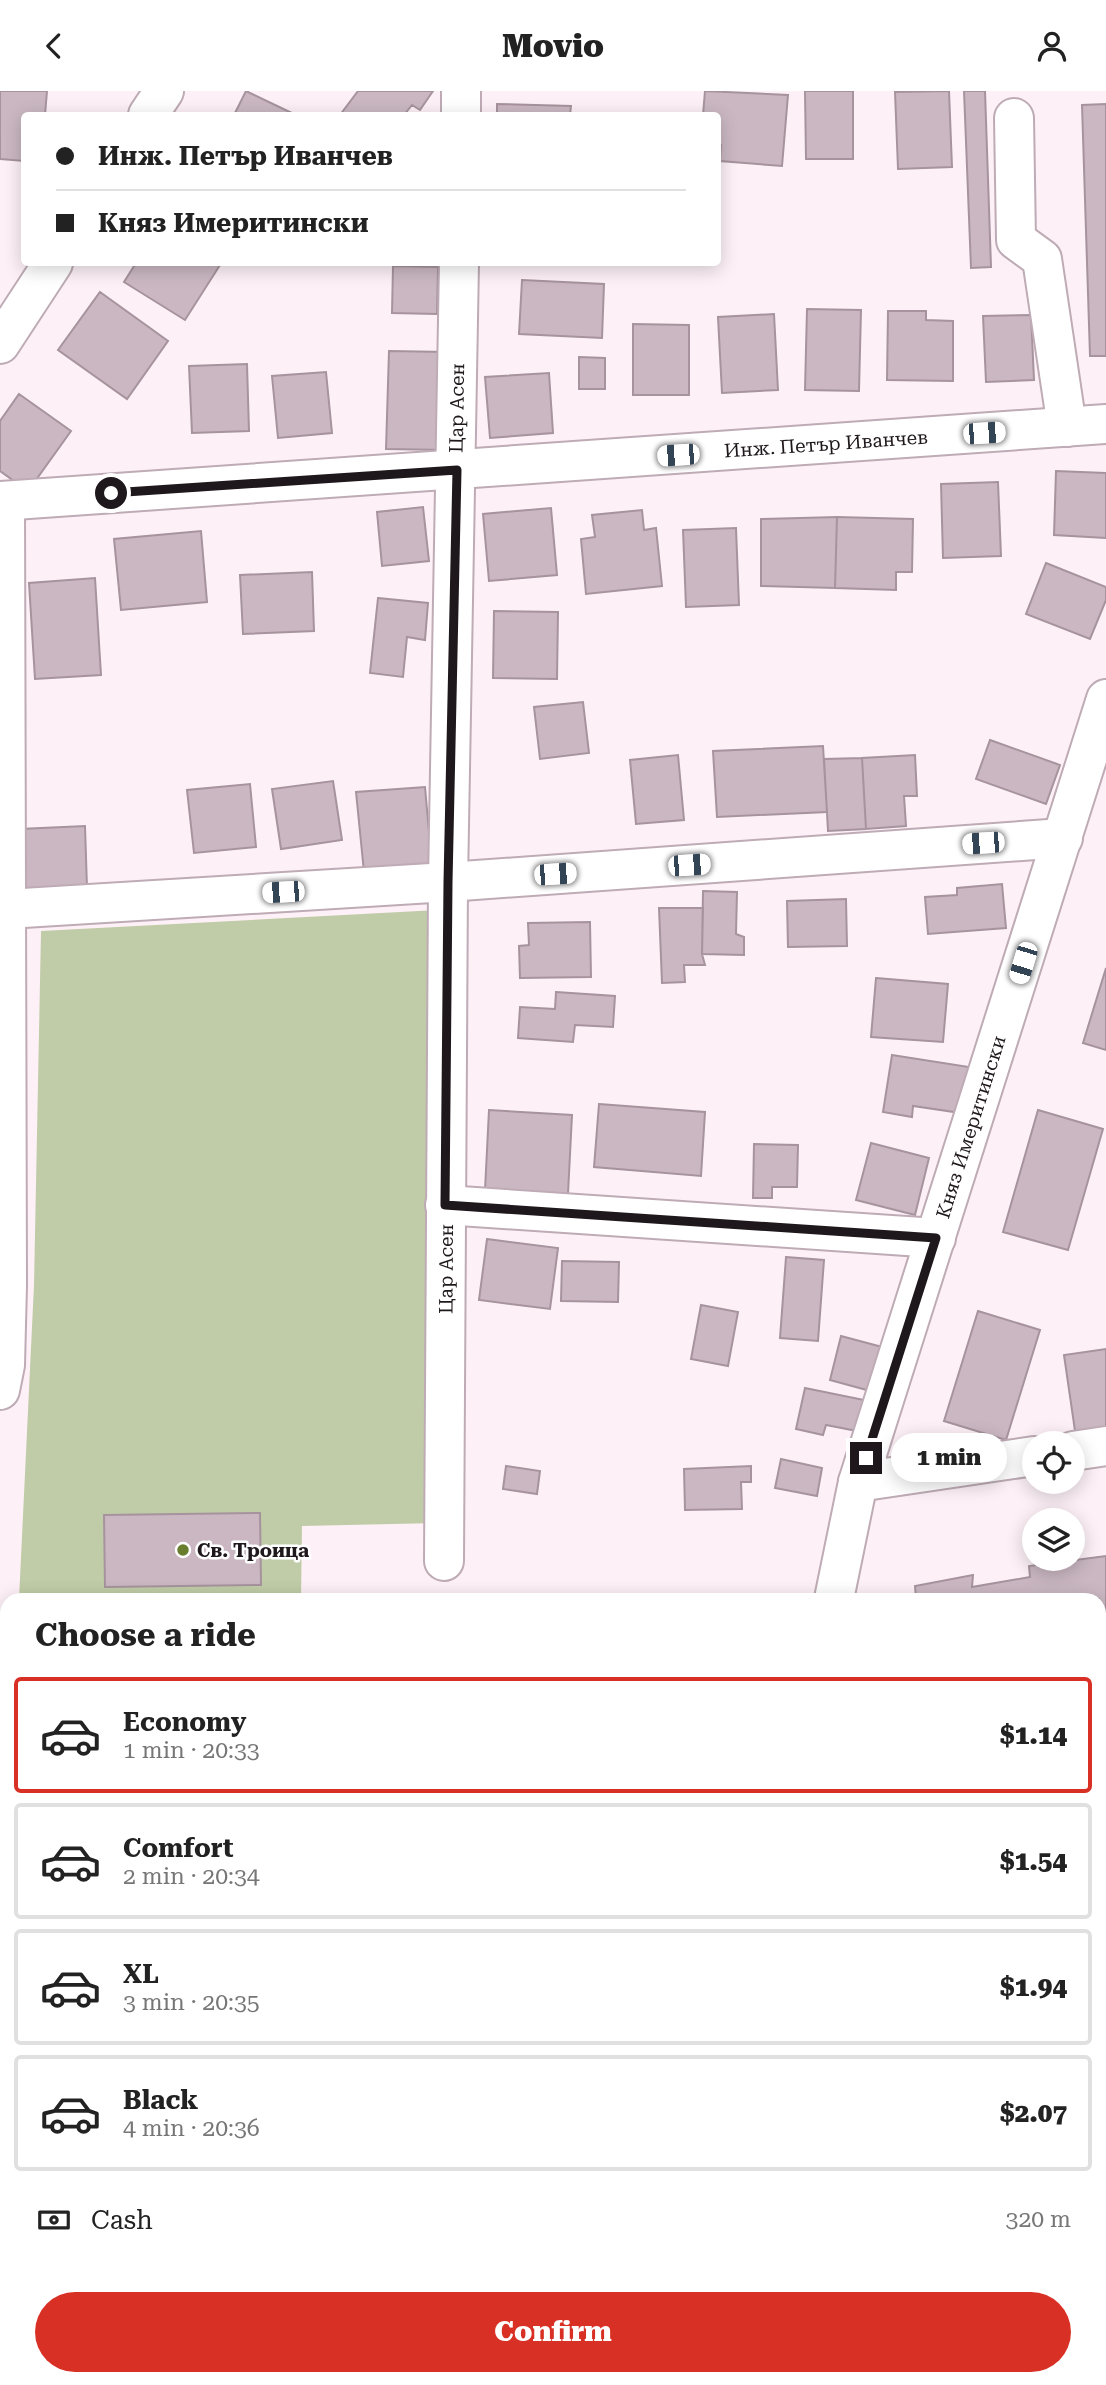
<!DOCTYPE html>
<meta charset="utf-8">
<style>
:root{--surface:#fff;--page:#f6f6f6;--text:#222;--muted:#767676;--line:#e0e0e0;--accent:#d93025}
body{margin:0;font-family:"Roboto Serif",serif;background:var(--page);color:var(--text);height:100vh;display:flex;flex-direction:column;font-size:26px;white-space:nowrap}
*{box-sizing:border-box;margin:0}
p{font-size:23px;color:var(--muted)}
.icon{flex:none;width:38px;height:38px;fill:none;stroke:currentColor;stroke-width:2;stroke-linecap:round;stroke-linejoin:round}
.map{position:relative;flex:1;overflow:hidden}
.drawer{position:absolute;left:0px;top:1502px;width:1106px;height:793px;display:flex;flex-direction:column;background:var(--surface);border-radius:21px 21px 0 0;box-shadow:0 4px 18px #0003}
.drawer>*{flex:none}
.guide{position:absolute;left:21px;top:21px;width:700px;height:154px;border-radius:7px;box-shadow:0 4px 18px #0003;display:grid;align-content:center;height:154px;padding:0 35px;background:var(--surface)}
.tools{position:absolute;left:1022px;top:1340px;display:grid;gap:14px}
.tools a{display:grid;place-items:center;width:63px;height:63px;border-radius:50%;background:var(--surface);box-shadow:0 4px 18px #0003;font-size:35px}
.end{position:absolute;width:32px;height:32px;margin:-16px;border:9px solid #1e171b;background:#fff;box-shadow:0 0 0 4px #fff}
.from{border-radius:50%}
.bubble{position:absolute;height:49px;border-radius:24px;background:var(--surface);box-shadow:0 4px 18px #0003;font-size:23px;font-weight:800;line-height:49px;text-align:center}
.car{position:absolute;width:21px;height:42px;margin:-21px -10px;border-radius:9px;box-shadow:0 0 5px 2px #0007;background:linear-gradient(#fff 24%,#345 0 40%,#fff 0 76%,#345 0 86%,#fff 0)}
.guide b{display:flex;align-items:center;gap:24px;height:66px;font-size:26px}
.guide b+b{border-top:2px solid var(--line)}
.guide i{width:18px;height:18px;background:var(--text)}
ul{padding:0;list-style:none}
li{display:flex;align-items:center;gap:21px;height:116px;margin:0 14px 10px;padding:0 21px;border:4px solid var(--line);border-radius:7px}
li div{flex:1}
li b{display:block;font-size:26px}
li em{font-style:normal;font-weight:800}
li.selected{border-color:var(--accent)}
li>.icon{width:63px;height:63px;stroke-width:1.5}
h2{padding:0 35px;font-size:32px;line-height:84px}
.pay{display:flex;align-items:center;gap:18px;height:77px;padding:0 35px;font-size:26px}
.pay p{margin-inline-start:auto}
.cta{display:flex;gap:14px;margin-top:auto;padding:14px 35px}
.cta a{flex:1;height:80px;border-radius:42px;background:var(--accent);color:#fff;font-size:28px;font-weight:800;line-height:80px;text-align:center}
header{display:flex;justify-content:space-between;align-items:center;height:91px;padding:0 35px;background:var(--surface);font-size:32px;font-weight:800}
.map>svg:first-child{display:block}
.green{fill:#c0cca7}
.building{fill:#cab7c2;stroke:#a6939d;stroke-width:2}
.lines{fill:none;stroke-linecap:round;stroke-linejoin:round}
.minor-casing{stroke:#beabb5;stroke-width:42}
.minor{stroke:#fff;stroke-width:38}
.route{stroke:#1e171b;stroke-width:9}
.poi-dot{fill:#697d2e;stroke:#fff;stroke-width:2.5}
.labels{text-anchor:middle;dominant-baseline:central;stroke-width:5;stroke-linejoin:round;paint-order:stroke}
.street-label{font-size:19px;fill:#1e171b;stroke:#fff}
.poi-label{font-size:19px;font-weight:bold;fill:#1e171b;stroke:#fff;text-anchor:start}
</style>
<header><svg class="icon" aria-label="back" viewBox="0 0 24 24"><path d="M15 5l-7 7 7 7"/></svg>Movio<svg class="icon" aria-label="person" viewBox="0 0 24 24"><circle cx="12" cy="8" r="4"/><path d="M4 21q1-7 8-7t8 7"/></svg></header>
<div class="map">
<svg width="1106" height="2294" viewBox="0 0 1106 2294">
<rect width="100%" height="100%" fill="#fdf1f7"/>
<!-- green -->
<path class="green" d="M438,819V1432L302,1435L301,1508H19L34,1194L41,840Z"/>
<!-- building -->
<path class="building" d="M0,0H47L45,24H24V70L0,68Z
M246,0L296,24H234Z
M358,0H433L420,19L412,14L404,24H340Z
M705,0L788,4L782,75L720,70L721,54H718V24H703Z
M805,0H853V68H806Z
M949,0L952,76L898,78L895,1Z
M964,0H985L991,176L971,177Z
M497,13L571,15L570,24H497Z
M1106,13V265H1090L1082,14Z
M136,172H215L220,174L185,229L124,191Z
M393,175L438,176L437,223L392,222Z
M522,189L604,193L602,247L519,243Z
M100,201L168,250L127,308L58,259Z
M807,218L861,219L859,300L805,299Z
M888,220H926V229L953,230V290L887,289Z
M774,223L778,299L722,302L718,226Z
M1031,224L1034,289L986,291L983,225Z
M633,233L689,234V304H633Z
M389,260L447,261L445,359L386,358Z
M579,266L605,267V298H579Z
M247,273L249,340L192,342L189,275Z
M326,281L332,342L278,347L272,285Z
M549,282L553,342L490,347L485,286Z
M19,303L71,340L28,400L0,380V330Z
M1056,380L1106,382V447L1054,444Z
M998,391L1001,465L943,467L941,393Z
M423,416L429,470L382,475L377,421Z
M551,417L557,484L489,490L483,423Z
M642,419L644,439L656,437L662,495L586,503L581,448L595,446L592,424Z
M837,426L835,497L761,495V428Z
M837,426L913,428L912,481H896V499L835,497Z
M736,437L739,514L686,516L683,439Z
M201,440L207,511L121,519L114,448Z
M1046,472L1106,496V509L1090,548L1026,523Z
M312,481L314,540L243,543L240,484Z
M95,487L101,584L35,588L29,492Z
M378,507L428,512L425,549L407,546L403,586L370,582Z
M494,520L558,521L557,588L493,587Z
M583,611L589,662L540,668L534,616Z
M990,649L1060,674L1046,713L976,688Z
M823,655L827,721L717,726L713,660Z
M678,664L684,729L636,733L630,669Z
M915,664L917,705H904L906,735L866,738L862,667Z
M862,667L866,738L828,740L824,668Z
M333,690L342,749L281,758L272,698Z
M250,693L256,756L194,762L187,699Z
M425,696L432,775L364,781L356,701Z
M85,735L87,797L23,799L20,738Z
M1002,793L1006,837L928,843L925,806L957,804V797Z
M703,800L737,801L736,843L744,846V864L702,863Z
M846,808L847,855L788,856L787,810Z
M659,817H703L702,863L705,874H684L685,891L662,892Z
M590,831L591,886L520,887L519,855L529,854L528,832Z
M1106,877V959L1083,952Z
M876,887L948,893L943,951L871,946Z
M556,901L615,905L613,936L575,934L573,951L518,947L520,916L555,918Z
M892,964L969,976L961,1022L913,1015L912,1026L883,1021Z
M599,1013L705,1021L701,1085L594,1076Z
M489,1019L572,1024L568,1103L485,1099Z
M1038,1019L1103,1038L1068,1159L1003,1141Z
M871,1052L929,1067L915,1124L856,1109Z
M754,1053L798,1054L797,1096H772V1107H753Z
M487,1148L558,1157L550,1218L479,1209Z
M786,1166L824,1169L818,1250L780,1247Z
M562,1170L619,1171L618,1211L561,1210Z
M701,1214L738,1221L728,1275L691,1268Z
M978,1220L1040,1239L1006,1349L944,1330Z
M841,1245L886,1257L874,1301L830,1289Z
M1106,1258V1336L1075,1340L1064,1264Z
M805,1297L864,1309L857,1340L826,1334L823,1344L796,1338Z
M781,1368L822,1377L817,1405L775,1397Z
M506,1375L540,1380L537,1403L503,1398Z
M751,1375V1391H741L742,1418L685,1419L684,1378Z
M260,1422L261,1494L105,1496L104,1424Z
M1106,1465V1553L1099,1555V1508H916L915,1495L973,1484L972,1496L1030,1486L1029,1475Z
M1099,1617L1106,1618V1669H1099Z
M1099,1723L1106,1724V1773L1099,1772Z
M0,1734L7,1737V1766L0,1781Z
M0,1782L7,1785V1868L0,1865Z
M1106,1921V1949L1101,1948Z
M1099,2036L1106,2037V2108L1099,2107Z
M0,2113L7,2116V2167L0,2164Z
M1099,2244L1106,2247V2294H1053L1038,2287H1099Z
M3,2272L7,2273V2287H52L73,2294H0Z
M494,2287H617L614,2294H510Z
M722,2287H754L770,2294H717L718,2289Z"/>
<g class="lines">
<defs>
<g id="minor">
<path d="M148,24L164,0"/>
<path d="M461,24V0"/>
<path d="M1014,27L1016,149L1042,168L1067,336"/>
<path d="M0,253L53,172"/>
<path id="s1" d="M0,410L1106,333"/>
<path d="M7,818L448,791L1063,747"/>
<path d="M445,1114L936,1147"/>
<path d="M0,1299L5,1274L7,1194L5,410"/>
<path d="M1073,1360L1106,1355"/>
<path d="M858,1391L1034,1365"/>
<path id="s2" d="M444,1470L448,791L459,172"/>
<path id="s3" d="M834,1508L858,1391L1106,608"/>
<path d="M0,1641H7"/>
<path d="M1099,1704L1106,1705"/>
<path d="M0,1898L7,1902"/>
<path d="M1099,1978L1106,1979"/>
<path d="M837,2287L852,2294"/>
<path d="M149,2294L151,2287"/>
<path d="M672,2294L674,2287"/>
</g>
</defs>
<!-- minor casing -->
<use href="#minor" class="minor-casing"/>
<!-- minor -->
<use href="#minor" class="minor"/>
</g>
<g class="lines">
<!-- route -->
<path class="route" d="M111,402L457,379L448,791L445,1114L936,1147L866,1367"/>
</g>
<!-- markers -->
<circle class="poi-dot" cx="183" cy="1459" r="7"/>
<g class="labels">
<!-- street labels -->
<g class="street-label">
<text stroke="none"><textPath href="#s2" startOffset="1153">Цар Асен</textPath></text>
<text stroke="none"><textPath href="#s1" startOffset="828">Инж. Петър Иванчев</textPath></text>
<text stroke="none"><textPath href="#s3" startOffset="492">Княз Имеритински</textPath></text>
<text stroke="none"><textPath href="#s2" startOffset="292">Цар Асен</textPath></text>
</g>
<!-- poi labels -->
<g class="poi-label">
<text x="197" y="1459">Св. Троица</text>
</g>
</g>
</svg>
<div class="tools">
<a><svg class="icon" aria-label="locate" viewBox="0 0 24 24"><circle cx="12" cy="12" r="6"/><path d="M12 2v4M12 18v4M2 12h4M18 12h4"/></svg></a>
<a><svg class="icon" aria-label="layers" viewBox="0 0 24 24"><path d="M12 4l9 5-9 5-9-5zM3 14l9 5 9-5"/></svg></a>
</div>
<i class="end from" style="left:111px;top:402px"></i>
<i class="end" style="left:866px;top:1367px"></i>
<div class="bubble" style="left:891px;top:1342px;width:116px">1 min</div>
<i class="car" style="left:984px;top:342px;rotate:86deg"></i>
<i class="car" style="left:678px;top:364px;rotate:266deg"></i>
<i class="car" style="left:983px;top:752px;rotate:266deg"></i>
<i class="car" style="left:689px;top:774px;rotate:86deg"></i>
<i class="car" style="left:555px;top:783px;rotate:86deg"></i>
<i class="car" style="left:283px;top:801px;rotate:267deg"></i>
<i class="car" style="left:1023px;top:872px;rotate:197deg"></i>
<div class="guide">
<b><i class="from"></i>Инж. Петър Иванчев</b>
<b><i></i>Княз Имеритински</b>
</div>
<section class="drawer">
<h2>Choose a ride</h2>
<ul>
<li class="selected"><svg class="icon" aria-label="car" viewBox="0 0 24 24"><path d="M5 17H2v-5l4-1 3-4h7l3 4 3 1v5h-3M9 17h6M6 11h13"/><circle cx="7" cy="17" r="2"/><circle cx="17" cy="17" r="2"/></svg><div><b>Economy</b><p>1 min · 20:33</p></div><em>$1.14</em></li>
<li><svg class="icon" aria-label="car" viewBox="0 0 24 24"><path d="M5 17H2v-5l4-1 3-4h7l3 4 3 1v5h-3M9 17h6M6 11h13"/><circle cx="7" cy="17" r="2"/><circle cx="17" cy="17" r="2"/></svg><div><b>Comfort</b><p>2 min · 20:34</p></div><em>$1.54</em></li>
<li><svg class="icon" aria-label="car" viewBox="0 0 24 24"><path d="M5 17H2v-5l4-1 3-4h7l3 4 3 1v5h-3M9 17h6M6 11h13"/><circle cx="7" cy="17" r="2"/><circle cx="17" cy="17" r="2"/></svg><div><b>XL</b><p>3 min · 20:35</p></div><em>$1.94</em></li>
<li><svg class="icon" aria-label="car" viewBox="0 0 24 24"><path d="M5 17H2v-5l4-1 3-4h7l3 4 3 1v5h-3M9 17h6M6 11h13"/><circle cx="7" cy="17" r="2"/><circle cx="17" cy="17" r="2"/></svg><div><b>Black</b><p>4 min · 20:36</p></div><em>$2.07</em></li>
</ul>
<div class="pay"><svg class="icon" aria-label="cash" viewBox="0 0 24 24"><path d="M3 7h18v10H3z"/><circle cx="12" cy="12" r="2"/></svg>Cash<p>320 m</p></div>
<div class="cta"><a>Confirm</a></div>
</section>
</div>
